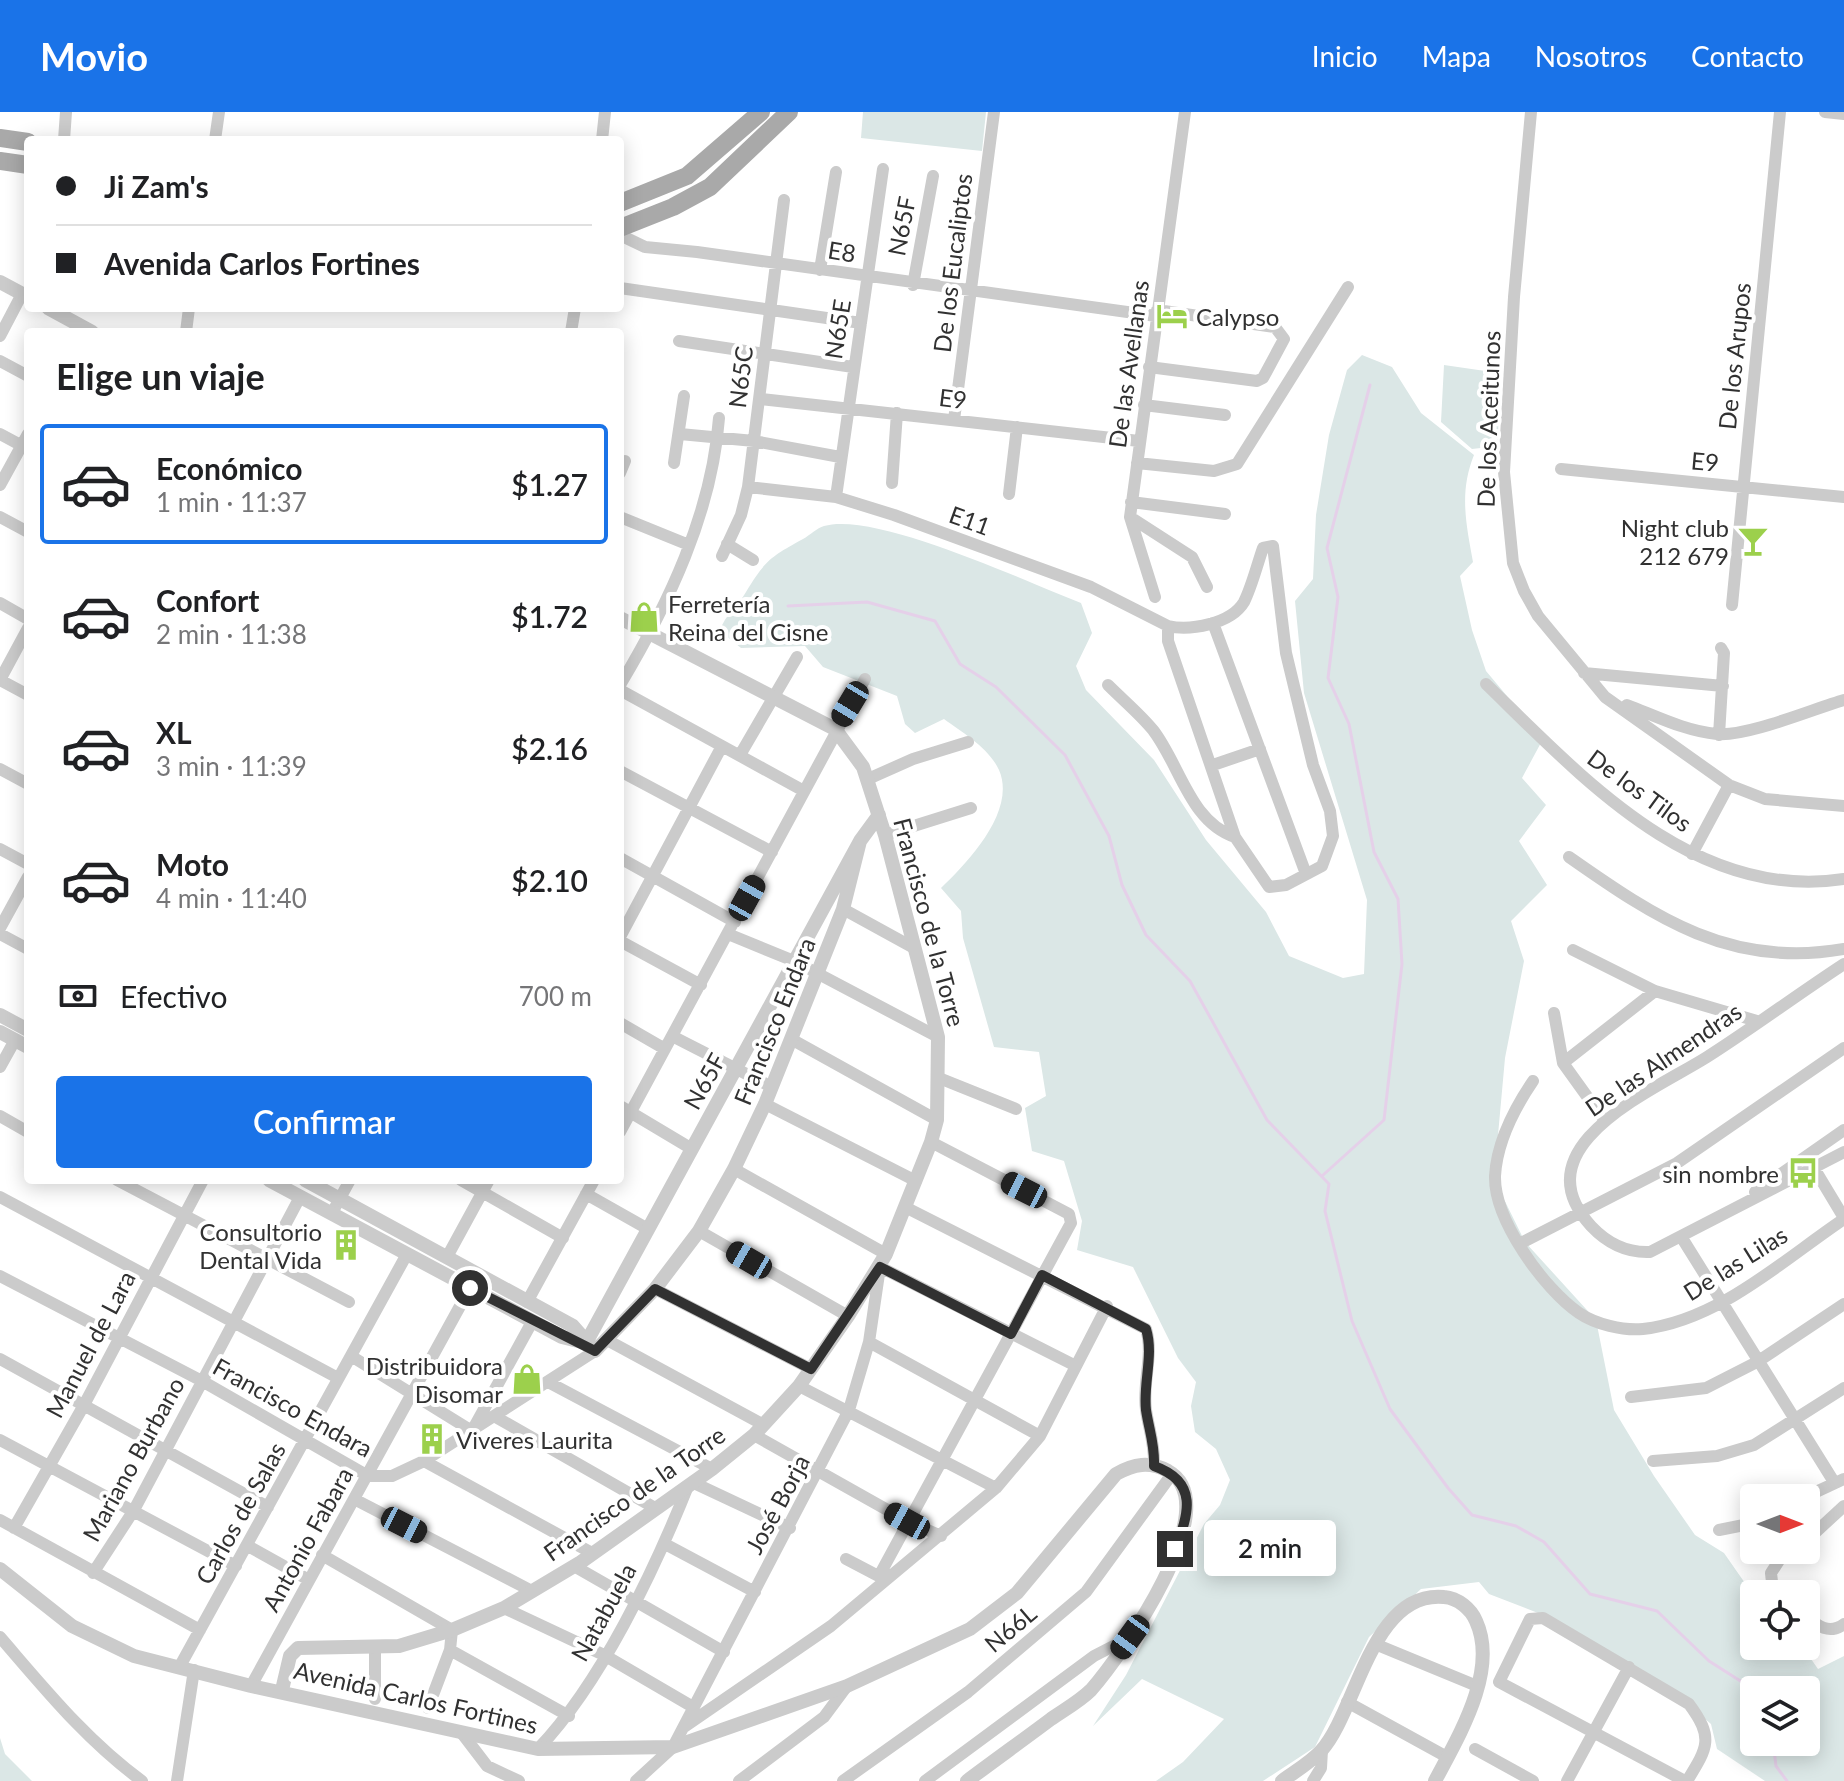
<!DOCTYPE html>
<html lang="es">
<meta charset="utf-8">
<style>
:root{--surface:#fff;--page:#f2f2f2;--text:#202124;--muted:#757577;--line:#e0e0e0;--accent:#1a73e8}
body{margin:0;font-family:Lato,sans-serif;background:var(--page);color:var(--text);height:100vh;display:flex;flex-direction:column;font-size:30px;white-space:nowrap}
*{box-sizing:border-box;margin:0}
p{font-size:26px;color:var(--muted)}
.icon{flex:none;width:44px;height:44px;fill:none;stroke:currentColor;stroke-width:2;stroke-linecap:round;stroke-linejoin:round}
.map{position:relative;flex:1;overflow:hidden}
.sheet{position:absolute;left:24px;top:216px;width:600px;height:856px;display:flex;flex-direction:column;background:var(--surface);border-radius:8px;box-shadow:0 4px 20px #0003}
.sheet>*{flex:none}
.guide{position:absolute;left:24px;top:24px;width:600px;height:176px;border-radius:8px;box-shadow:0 4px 20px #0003;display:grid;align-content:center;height:176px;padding:0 32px;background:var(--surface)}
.needle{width:52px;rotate:90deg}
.tools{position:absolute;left:1740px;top:1372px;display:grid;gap:16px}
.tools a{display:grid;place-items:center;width:80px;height:80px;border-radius:8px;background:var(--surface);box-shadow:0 4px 20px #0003;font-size:40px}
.end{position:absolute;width:36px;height:36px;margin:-18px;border:10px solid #313131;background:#fff;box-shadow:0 0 0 4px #fff}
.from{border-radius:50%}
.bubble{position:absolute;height:56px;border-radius:8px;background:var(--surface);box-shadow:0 4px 20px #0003;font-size:26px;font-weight:600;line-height:56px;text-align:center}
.car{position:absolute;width:24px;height:48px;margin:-24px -12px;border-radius:10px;box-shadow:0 0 6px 2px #0007;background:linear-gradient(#222 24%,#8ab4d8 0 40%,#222 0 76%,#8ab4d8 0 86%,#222 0)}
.guide b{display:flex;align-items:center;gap:28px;height:76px;font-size:30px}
.guide b+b{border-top:2px solid var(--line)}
.guide i{width:20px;height:20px;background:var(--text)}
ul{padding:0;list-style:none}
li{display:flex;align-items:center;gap:24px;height:120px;margin:0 16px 12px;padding:0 16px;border:4px solid transparent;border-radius:8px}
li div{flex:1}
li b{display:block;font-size:30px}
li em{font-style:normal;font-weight:600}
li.selected{border-color:var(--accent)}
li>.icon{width:72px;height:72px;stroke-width:1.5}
h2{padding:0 32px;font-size:36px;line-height:96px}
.pay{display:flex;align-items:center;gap:20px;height:88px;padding:0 32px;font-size:30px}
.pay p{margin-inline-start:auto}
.button{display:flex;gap:16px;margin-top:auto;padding:16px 32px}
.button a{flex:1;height:92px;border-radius:8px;background:var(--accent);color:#fff;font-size:32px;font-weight:600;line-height:92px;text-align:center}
header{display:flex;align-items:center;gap:48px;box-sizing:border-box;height:112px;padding:0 40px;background:var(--accent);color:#fff}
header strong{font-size:38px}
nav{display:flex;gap:44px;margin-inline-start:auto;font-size:28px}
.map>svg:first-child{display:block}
.green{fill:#dbe7e6;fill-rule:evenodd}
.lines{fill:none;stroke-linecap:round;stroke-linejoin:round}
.stream{stroke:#e5d0e9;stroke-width:3}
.minor{stroke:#cbcbcb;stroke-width:12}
.tertiary{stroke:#cbcbcb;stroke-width:14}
.primary{stroke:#a9a9a9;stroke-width:18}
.route{stroke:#313131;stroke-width:10}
.labels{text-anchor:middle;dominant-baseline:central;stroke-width:8;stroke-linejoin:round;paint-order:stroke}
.street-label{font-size:24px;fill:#313131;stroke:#fff}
.poi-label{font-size:24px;fill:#313131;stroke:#fff;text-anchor:end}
</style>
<header>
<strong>Movio</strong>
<nav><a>Inicio</a><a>Mapa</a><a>Nosotros</a><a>Contacto</a></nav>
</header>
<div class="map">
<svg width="1844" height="1669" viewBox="0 0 1844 1669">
<rect width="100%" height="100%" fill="#fff"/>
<!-- green -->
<path class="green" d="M863,0H986L982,39L861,26Z
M1362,243L1392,255L1421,301L1474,343C1459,380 1466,411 1473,450L1460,464L1472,518L1486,559L1543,627L1522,666L1546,693L1519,729L1547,773L1511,809L1524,849L1505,946L1494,1067L1525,1130L1596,1208L1614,1298L1654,1364L1695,1423L1724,1441L1754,1484V1534H1802L1818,1557L1844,1544V1669H1765L1717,1637L1711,1612L1685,1590L1538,1501L1489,1482L1479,1470L1421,1477L1369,1525L1315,1635L1263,1669H1156L1183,1650L1224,1607L1142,1567L1093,1614L1126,1563L1204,1412L1220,1393L1230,1368L1216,1337L1195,1320L1191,1294L1196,1270L1178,1246L1133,1155L1077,1138L1082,1109L1064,1049L1032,1039L1025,996L1046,984L1039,940L994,935L963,826L961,799L941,776C967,751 1017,699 999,658C989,636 963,621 944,607L915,621L905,612L897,584L823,555L805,534L741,536L720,519C725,502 737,496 746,480C765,448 772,444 803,427C810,423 817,416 824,414C876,399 1026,470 1081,491L1092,521L1076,554L1086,578L1154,648L1206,728L1266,800L1289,844L1343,866L1364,862L1367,788L1304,581L1295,489L1313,467L1316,403L1329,323L1347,258ZM1754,1578H1806V1630H1754Z
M1444,253L1499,261L1498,334L1472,337L1441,310Z
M0,1626L5,1642L32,1669H0Z"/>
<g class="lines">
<!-- stream -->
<path class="stream" d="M788,494L867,490L935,509L960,552L996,575L1065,643L1109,724L1122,773L1146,823L1190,869L1267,1008L1329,1072L1325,1099L1352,1209L1390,1297L1448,1376L1472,1403L1516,1414L1544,1430L1590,1482L1657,1499L1709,1549L1742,1570L1754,1587
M1322,1064L1384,1008L1402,852L1398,787L1374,740L1349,612L1328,566L1338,485L1327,436L1370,273
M1773,1630L1776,1654L1787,1669"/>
<!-- minor -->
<path class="minor" d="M1531,0L1514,185L1504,360L1513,451L1524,479L1538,504L1605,585L1729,673L1765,687L1844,694
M1825,0L1844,2
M64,28L66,0
M215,28L219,0
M602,28L605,0
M620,123L645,135L697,140L1156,204
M820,158L836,60
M913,173L933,64
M620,176L861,211
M186,220L189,196
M571,220L575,196
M0,224L22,182
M679,229L853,255
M0,249L28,264
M1149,255L1257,269L1263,266L1284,227L1275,215L1157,198
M761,287L1139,329
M1144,293L1225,303
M954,308L994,0
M0,322L28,337
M680,322L754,329L840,345
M674,351L684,284
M1137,351L1214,359L1237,352L1348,175
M1561,357L1844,385
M620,361L625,349
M892,371L897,301
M0,373L28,322
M748,375L836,385L894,403L1091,475L1168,514C1190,519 1231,512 1244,490C1252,474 1257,453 1263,436L1273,434L1286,541L1313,653L1330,699L1333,724L1322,754L1286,773L1269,775L1235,725L1168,529V514
M1009,382L1017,315
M836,385L883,57
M1131,390L1225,402
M0,405L28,420
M620,405L689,433
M1130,405L1192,445L1207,475
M727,432L753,448
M722,444L741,403L748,375L784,88
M1155,485L1130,405L1185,0
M0,491L28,507
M1732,493L1780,0
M1213,511L1306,762
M1584,561L1723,574
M0,568L28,516
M0,568L28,583
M1486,572C1583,666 1695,790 1844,767
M620,573C668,493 712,401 719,306
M1108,573C1123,588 1140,602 1153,618C1180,653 1190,710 1235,725
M620,578L804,679
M1627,593C1656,604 1685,619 1717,622C1747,625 1813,597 1844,588
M1719,623L1724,541L1721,536
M740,643L797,545
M1213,653L1260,637
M0,657L28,672
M620,659L772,740
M868,667L913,647L968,630
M885,723L971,696
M0,737L28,752
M1692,742L1729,673
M1569,745C1656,806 1731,857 1844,837
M620,746L735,810
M843,797L914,836
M0,816L28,765
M0,822L28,837
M728,822L794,849L938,925
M620,825L722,634
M620,829L701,873
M1573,838L1655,879L1757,909
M1844,852C1798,882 1754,915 1707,945C1655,978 1518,1034 1591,1114C1607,1131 1626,1141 1650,1140L1844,1040
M1554,901L1563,951L1604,1008
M620,911L665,937
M672,924L772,975
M791,927L937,1008
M1563,951L1655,879
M0,955L15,928
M939,966L1016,997
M1533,969C1514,997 1497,1029 1495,1064C1494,1108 1544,1177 1579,1201C1595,1212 1623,1219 1643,1217C1718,1209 1783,1148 1844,1107
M765,992L916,1069
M620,994L692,1037
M0,1004L28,1020
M620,1020L865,567
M1814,1056L1844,1106
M734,1057L886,1142
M117,1068L349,1190
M461,1068L563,1126
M1755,1080L1844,1018
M586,1082L648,1117
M0,1085L338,1266
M905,1095L1146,1217C1154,1243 1142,1271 1146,1298C1149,1318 1155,1333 1154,1354
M332,1101L350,1068
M699,1119L848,1204
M1682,1126L1834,1370
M1519,1132L1677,1051L1844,936
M447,1145L489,1068
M0,1164L202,1269L368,1364H392L424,1349L595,1239
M655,1177L811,1257
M527,1190L594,1068
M607,1228L762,1312
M869,1230L1040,1324
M351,1244L472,1319L532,1210
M0,1247L268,1395
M548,1270L712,1357
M799,1274L996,1376
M1631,1285L1706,1276L1757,1250L1844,1192
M494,1304L655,1396
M754,1323L907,1409L941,1424
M0,1328L236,1454
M424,1349L592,1441
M1653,1349L1717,1344L1754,1333L1844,1276
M694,1371L790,1416
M1803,1386L1844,1367
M354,1387L530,1478
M0,1408L200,1518
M14,1416L84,1293L203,1068
M1719,1418L1754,1411
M1806,1429L1844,1394
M665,1432L755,1480
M248,1434L309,1468
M322,1443L452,1518L450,1538L428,1596
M846,1447L886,1468
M574,1454L724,1540
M93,1461L134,1398L300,1085
M879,1464L1071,1111L1069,1102L931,1030
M1783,1482L1772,1470L1771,1461L1780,1447L1793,1438
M504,1496L604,1543L693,1595
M1806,1504C1818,1514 1829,1523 1844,1512
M0,1525C45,1577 86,1628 142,1669
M1375,1532L1477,1574
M450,1538L569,1604
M180,1554L407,1142
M251,1574L470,1176
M375,1587V1536
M1347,1590L1447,1645
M684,1615L831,1514L996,1376L1040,1324L1107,1194
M461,1620L487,1654L519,1669
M538,1637C601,1571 654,1459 688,1374
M1475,1637L1533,1669
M177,1669L194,1558
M636,1669L673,1635L849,1298L869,1230L880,1155L1076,1254
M739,1669L824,1605L847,1574
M843,1669L968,1580L1086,1480L1172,1362
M925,1669L1094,1544L1129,1526
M1313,1669L1321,1656L1322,1638
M1567,1669L1629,1555
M1685,1669L1499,1570L1530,1507L1543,1506L1689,1592C1714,1626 1708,1635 1687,1669"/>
<!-- tertiary -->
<path class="tertiary" d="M0,170L28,185
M48,196L92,220
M0,903L28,918
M0,920L28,935
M269,1068L562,1225L586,1231
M305,1068L573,1214L595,1239L655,1177L699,1119L734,1057L765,992L843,797L860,729
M586,1231L860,729L879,703
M0,1457L72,1514L134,1544L251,1574L538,1637L673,1635L847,1574L970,1517L1017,1481L1116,1362C1134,1352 1149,1349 1168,1359C1229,1393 1120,1545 1091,1578C1080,1589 1064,1598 1051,1607C1023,1628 995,1648 967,1669
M282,1578L290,1544L298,1536L399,1534L452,1518L504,1496L581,1450L712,1357L754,1323L799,1274L848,1204L886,1142L931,1030L937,1008L938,925L885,723L863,655L835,617L620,506
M1282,1669C1294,1660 1310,1651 1321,1639C1357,1600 1371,1478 1444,1485C1458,1486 1471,1497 1476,1509C1499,1559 1458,1625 1435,1669"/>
<!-- primary -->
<path class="primary" d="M0,26L28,30
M0,49L28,53
M620,91L687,64L761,0
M620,116L673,95L710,75L789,0"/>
</g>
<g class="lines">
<!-- route -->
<path class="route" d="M470,1176L595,1239L655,1177L811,1257L880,1155L1011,1222L1042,1163L1146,1217C1154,1243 1143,1271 1146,1298C1149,1318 1155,1333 1154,1354C1199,1370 1189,1402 1175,1437"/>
</g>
<!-- icons -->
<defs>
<symbol id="hotel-bare" viewBox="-9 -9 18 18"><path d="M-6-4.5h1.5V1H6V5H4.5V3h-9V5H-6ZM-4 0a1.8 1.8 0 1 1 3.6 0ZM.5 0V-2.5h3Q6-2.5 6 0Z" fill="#9cd04c" stroke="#fff" stroke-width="2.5" paint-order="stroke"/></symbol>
<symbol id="bar-bare" viewBox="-9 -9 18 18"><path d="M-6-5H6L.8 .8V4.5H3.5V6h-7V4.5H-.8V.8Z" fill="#9cd04c" stroke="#fff" stroke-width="2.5" paint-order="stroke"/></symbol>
<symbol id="shop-bare" viewBox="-9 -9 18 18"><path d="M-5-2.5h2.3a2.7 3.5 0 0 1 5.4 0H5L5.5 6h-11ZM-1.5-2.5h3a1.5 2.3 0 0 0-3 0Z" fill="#9cd04c" stroke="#fff" stroke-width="2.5" paint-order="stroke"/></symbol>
<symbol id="bus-bare" viewBox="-9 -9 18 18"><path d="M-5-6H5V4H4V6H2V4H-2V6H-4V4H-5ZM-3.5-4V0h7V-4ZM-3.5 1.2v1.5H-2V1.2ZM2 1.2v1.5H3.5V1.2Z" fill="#9cd04c" stroke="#fff" stroke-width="2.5" paint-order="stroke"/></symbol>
<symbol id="building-bare" viewBox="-9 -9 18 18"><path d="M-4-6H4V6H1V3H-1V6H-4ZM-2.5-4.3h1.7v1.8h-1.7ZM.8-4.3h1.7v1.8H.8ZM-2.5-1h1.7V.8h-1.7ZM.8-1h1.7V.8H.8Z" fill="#9cd04c" stroke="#fff" stroke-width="2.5" paint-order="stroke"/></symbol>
</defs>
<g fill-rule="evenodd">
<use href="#hotel-bare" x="1150" y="182" width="44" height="44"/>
<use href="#bar-bare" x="1731" y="407" width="44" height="44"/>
<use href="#shop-bare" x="622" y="483" width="44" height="44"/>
<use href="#bus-bare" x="1781" y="1039" width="44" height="44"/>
<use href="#building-bare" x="324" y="1111" width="44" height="44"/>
<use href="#shop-bare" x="505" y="1245" width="44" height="44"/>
<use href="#building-bare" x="410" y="1305" width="44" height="44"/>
</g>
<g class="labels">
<!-- street labels -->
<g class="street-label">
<text transform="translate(901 114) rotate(-79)">N65F</text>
<text transform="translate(842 139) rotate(9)">E8</text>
<text transform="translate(952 151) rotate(-83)">De los Eucaliptos</text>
<text transform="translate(837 217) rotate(-81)">N65E</text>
<text transform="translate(1734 244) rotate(-84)">De los Arupos</text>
<text transform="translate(1128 252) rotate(-82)">De las Avellanas</text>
<text transform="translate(740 265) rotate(-83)">N65C</text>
<text transform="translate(953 286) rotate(7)">E9</text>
<text transform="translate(1488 307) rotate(-88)">De los Aceitunos</text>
<text transform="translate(1705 349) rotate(5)">E9</text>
<text transform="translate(970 408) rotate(20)">E11</text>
<text transform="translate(1640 678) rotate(36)">De los Tilos</text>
<text transform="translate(930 810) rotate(75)">Francisco de la Torre</text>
<text transform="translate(774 909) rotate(-68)">Francisco Endara</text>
<text transform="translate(1663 947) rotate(-34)">De las Almendras</text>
<text transform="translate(704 969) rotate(-61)">N65F</text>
<text transform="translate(1735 1151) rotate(-32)">De las Lilas</text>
<text transform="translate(90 1232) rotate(-62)">Manuel de Lara</text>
<text transform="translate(293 1295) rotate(29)">Francisco Endara</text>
<text transform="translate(133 1347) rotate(-61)">Mariano Burbano</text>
<text transform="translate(634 1381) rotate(-35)">Francisco de la Torre</text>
<text transform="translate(777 1392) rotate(-62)">José Borja</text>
<text transform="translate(240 1401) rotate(-61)">Carlos de Salas</text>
<text transform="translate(307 1427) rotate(-61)">Antonio Fabara</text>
<text transform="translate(603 1500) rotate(-61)">Natabuela</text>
<text transform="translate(1010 1516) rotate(-40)">N66L</text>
<text transform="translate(416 1585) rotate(13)">Avenida Carlos Fortines</text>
</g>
<!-- poi labels -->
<g class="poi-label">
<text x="1196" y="204" text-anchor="start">Calypso</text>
<text x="1729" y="415">Night club<tspan x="1729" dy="28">212 679</tspan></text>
<text x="668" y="491" text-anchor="start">Ferretería<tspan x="668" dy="28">Reina del Cisne</tspan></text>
<text x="1779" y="1061">sin nombre</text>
<text x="322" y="1119">Consultorio<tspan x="322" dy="28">Dental Vida</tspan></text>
<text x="503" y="1253">Distribuidora<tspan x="503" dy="28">Disomar</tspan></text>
<text x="456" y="1327" text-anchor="start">Viveres Laurita</text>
</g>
</g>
</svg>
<div class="tools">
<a><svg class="needle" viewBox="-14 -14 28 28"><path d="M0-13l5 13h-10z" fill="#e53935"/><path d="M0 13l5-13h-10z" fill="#757577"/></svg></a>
<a><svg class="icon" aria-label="locate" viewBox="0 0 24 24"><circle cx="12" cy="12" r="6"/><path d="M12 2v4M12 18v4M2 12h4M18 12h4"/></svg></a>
<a><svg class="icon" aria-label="layers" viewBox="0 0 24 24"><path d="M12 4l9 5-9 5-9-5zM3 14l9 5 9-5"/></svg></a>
</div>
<i class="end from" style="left:470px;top:1176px"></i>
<i class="end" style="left:1175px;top:1437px"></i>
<div class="bubble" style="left:1204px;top:1408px;width:132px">2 min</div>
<i class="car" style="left:850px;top:592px;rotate:211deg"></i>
<i class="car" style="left:747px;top:786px;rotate:29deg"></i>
<i class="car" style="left:1024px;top:1078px;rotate:297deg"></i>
<i class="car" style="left:749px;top:1148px;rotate:300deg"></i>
<i class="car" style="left:907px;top:1409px;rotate:299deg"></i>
<i class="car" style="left:404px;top:1413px;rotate:117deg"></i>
<i class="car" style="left:1130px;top:1525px;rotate:216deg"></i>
<div class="guide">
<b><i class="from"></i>Ji Zam's</b>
<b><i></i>Avenida Carlos Fortines</b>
</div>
<section class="sheet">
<h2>Elige un viaje</h2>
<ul>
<li class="selected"><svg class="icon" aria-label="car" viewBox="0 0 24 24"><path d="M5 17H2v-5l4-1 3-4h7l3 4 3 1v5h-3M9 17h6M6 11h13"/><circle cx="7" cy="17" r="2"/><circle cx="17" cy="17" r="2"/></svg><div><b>Económico</b><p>1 min · 11:37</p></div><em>$1.27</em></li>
<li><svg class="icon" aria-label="car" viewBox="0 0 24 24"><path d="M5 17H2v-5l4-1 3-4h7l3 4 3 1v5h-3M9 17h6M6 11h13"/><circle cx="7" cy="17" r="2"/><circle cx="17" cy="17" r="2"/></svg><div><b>Confort</b><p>2 min · 11:38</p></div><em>$1.72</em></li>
<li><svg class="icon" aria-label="car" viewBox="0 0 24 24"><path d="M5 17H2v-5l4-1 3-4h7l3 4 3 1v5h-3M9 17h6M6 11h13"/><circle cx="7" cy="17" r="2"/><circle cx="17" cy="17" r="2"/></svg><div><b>XL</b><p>3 min · 11:39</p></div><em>$2.16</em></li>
<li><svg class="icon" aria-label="car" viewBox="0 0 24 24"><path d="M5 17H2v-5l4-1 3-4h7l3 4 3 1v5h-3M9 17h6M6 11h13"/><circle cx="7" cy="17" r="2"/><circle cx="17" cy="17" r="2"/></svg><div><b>Moto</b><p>4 min · 11:40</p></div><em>$2.10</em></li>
</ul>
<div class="pay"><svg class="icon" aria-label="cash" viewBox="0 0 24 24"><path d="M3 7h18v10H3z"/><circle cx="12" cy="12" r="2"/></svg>Efectivo<p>700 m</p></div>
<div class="button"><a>Confirmar</a></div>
</section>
</div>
